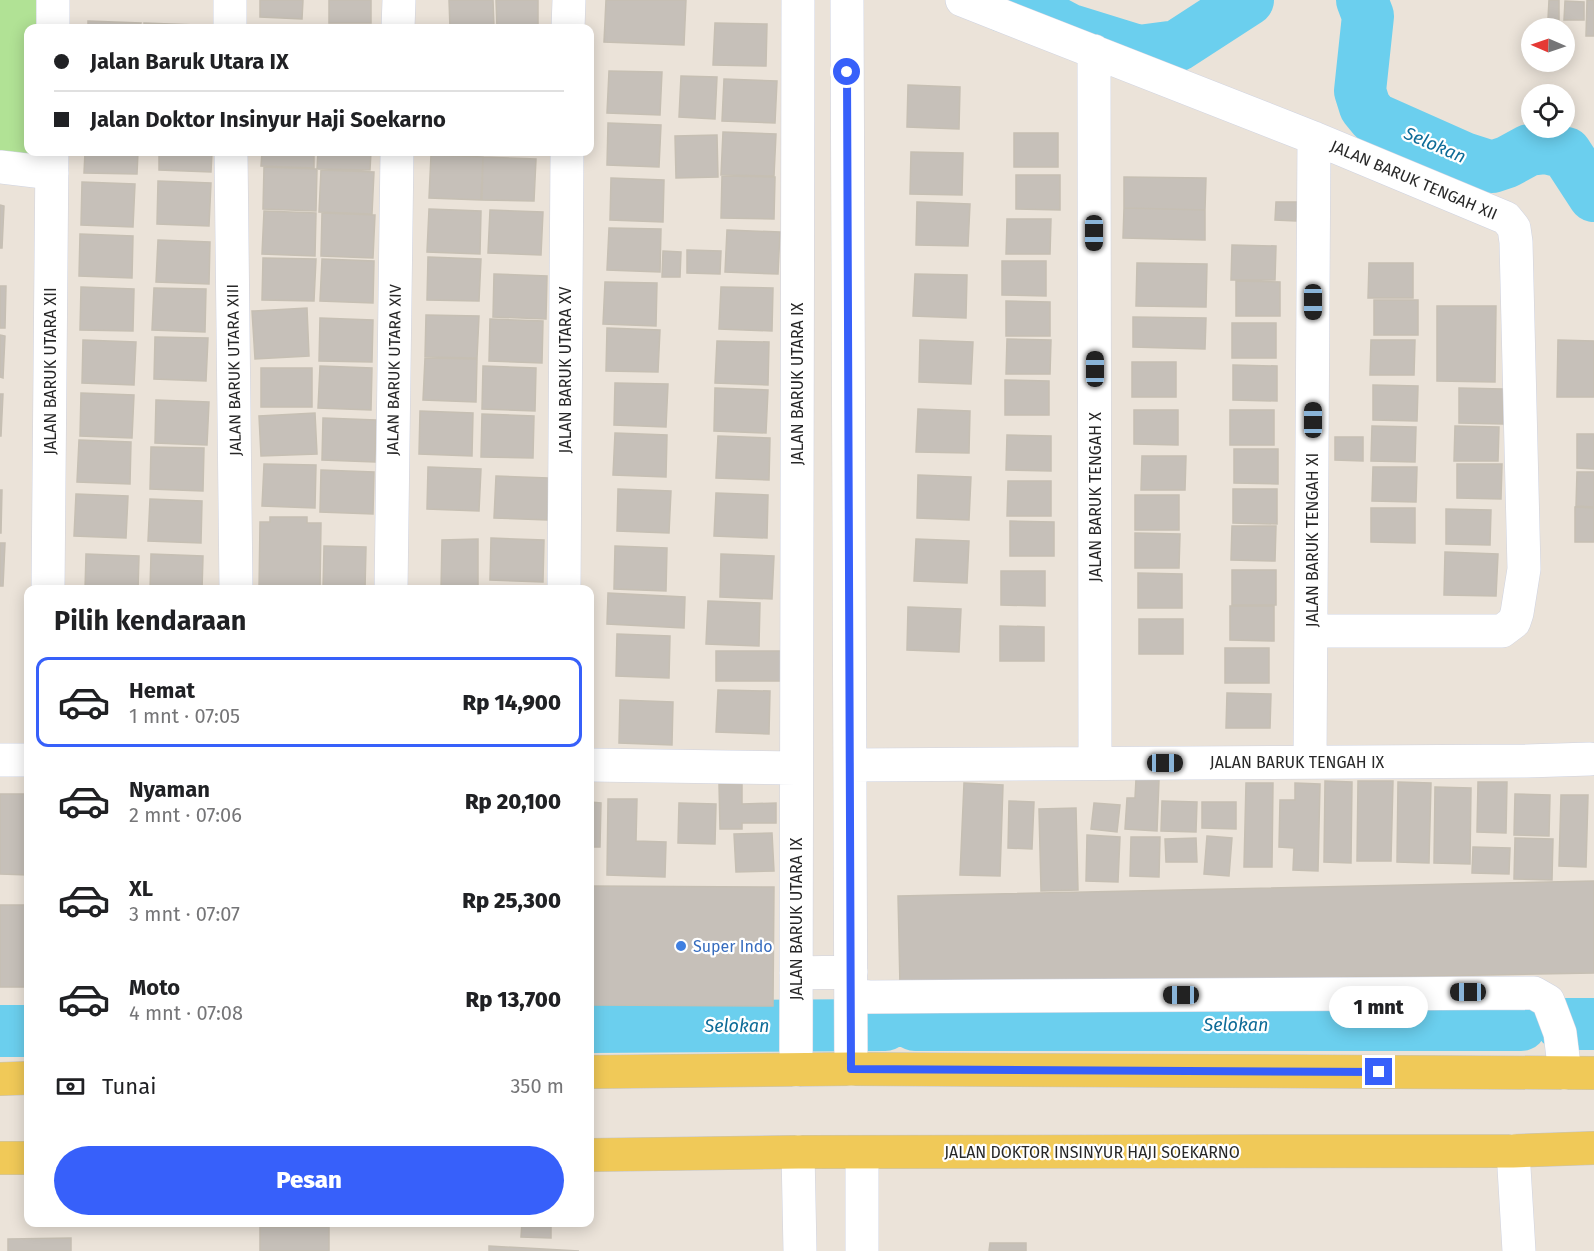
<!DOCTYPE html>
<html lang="id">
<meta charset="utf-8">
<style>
:root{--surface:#fff;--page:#f6f6f6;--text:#202124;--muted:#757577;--line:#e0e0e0;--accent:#3760fa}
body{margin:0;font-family:"Fira Sans",sans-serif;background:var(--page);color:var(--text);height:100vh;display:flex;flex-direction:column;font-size:22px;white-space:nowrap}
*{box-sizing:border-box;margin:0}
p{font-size:20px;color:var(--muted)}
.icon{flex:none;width:33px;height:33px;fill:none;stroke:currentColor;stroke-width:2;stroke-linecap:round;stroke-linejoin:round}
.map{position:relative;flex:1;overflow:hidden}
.side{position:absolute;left:24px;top:585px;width:570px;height:642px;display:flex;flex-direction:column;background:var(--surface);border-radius:12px;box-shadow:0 3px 15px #0003}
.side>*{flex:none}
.guide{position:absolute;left:24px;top:24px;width:570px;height:132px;border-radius:12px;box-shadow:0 3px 15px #0003;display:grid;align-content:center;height:132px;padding:0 30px;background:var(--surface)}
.needle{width:39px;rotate:272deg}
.fabs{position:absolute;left:1521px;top:18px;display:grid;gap:12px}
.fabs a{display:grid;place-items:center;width:54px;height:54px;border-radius:50%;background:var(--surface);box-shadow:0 3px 15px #0003;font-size:30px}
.end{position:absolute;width:27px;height:27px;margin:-14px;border:8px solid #3760fa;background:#fff;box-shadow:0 0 0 3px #fff}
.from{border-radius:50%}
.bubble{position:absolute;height:42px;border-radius:21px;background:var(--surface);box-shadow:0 3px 15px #0003;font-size:20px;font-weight:800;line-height:42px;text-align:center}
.car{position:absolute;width:18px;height:36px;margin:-18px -9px;border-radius:8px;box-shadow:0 0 4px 2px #0007;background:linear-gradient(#222 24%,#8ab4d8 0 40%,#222 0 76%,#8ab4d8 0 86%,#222 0)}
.guide b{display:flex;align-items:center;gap:21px;height:57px;font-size:22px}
.guide b+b{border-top:2px solid var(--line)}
.guide i{width:15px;height:15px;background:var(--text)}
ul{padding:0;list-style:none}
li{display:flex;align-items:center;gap:18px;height:90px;margin:0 12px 9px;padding:0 18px;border:3px solid transparent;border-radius:12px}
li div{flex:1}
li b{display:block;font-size:22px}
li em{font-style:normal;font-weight:800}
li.selected{border-color:var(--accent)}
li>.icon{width:54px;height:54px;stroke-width:1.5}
h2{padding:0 30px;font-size:27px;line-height:72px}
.pay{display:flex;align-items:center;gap:15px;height:66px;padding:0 30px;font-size:22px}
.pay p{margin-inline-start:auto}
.cta{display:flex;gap:12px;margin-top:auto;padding:12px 30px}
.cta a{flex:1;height:69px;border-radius:36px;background:var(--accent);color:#fff;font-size:24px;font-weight:800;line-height:69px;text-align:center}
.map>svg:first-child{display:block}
.green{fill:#b1e295}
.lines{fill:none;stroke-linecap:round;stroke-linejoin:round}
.river{stroke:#6bcfee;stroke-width:52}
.building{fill:#c6c0b9;stroke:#c6bfb3;stroke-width:1.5}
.minor-casing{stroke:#cfd3e1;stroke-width:34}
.major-casing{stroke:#c3c3c3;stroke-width:34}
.minor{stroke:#fff;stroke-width:33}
.major{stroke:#f0c958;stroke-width:33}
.route{stroke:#3760fa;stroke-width:8}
.shop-dot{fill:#3f7fe0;stroke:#fff;stroke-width:2}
.labels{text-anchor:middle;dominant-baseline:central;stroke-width:4.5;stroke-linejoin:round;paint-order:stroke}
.street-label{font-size:16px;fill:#282828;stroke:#fff}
.shop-label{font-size:16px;fill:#366cbe;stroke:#fff;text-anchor:start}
.water-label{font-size:18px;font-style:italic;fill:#0d6b97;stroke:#fff}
</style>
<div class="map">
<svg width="1594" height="1251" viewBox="0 0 1594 1251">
<rect width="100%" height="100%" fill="#ebe3d9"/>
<!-- green -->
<path class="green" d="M0,0H44V28H28V152H42V167L0,162Z"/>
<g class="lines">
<!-- river -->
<path class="river" d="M994,0L1003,6L1018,2L1068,29L1139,51L1177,46L1248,0
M1362,0L1368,16L1360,91L1365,107L1374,118L1464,158L1492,167L1507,162L1529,150L1546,148L1566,153L1594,196
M1561,1024H1594
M915,1025H1521
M590,1027L885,1025
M0,1031H28"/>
</g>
<!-- building -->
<path class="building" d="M260,0H303L302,19L260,17Z
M329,0H371V23H329Z
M449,0H493L494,28H450Z
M496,0H538V28H497Z
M606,0H686L684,45L604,42Z
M1549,0H1559V20L1548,19Z
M1587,0H1594V36H1586Z
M1565,1L1584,2V20H1564Z
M88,21L141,23L140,28H88Z
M144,23L197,25V28H144Z
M715,23L767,24L766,66L713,65Z
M609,71L662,72L660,115L607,113Z
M681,76L717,77L715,119L679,117Z
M724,79L777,81L775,123L722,121Z
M908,85L960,87L959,129L907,127Z
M608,123L661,125L659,167L607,165Z
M723,132L776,134L774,176L721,175Z
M1014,133H1058V167H1014Z
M717,135L718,177L676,178L675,136Z
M85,152H138L137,174L84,173Z
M159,152H212L211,172L159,170Z
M262,152H314V168L261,166Z
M318,152H371L370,170L317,169Z
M426,152H478V154Z
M911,152L963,153L962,195L910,194Z
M431,155L483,157L481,200L429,198Z
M483,157L536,159L534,201L482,200Z
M264,167L317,169L316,211L263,209Z
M321,170L374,172L372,214L319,212Z
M1016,175H1060V210L1016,209Z
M722,176L775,177L774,219L721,218Z
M1124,177L1206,178L1205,210L1124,208Z
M611,178L664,180L663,222L610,220Z
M158,181L211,183L209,226L157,224Z
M82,182L135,184L133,227L81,225Z
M917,202L970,204L968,246L916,245Z
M1276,202H1297L1296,221L1275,220Z
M0,205L4,206L2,248H0Z
M1124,208L1205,210V240L1123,238Z
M429,209L481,211L480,254L427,252Z
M490,210L543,212L541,255L488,253Z
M264,211L316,213L315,256L262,254Z
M322,213L375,215L373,258L321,256Z
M1007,219H1051L1050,254H1006Z
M609,228L661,229L660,272L607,270Z
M727,230L780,232L778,274L725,272Z
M80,234L133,236L132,278L79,276Z
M158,240L210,242L209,284L156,282Z
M1232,245L1276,246L1275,280H1231Z
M687,250L721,251L720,274L687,273Z
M663,251L681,252L680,277H662Z
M428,257L481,259L479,301L427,300Z
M263,258L316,259L314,301L262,300Z
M322,259L374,261L373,303L320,301Z
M1002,261H1046V296L1002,295Z
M1137,263L1207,264L1206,307L1136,306Z
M1369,263H1413V298H1368Z
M494,274L547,276L546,319L493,317Z
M915,274L967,275L966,318L913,316Z
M1236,281L1280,282V316H1236Z
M605,282L657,283L656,326L603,324Z
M0,286H6L5,328H0Z
M81,287L134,289L133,331L80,330Z
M721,287L773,288L772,331L719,329Z
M154,288L206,289L205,332L152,330Z
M1374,300H1418V335H1374Z
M1006,301L1050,302V336H1006Z
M1437,306H1496L1495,382L1437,381Z
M307,308L309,356L255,359L252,311Z
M426,315L479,316L477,358L425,357Z
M1133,317L1206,318L1205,349L1133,347Z
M320,318L373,320L372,362L319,361Z
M490,319L543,321L542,363L489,361Z
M1232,323H1276V358H1232Z
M607,328L660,330L658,372L606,371Z
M0,335L5,336L3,378L0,377Z
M155,337L208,338L206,381L154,379Z
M1007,339L1051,340L1050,374H1006Z
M83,340L136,342L134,385L82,383Z
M920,340L973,342L971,384L919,382Z
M1371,340H1415L1414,375H1370Z
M1558,340L1594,341V397H1557Z
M717,341L769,342L768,385L715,383Z
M425,358L477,359L476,402L423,400Z
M1132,362H1176V397H1132Z
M1233,365L1277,366V401L1233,400Z
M320,366L372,368L371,410L318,408Z
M483,366L536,368L535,411L482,409Z
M261,368H312V407H261Z
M1005,380L1049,381V415H1005Z
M615,383L668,384L666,427L614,425Z
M1373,385L1418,386L1417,421L1373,420Z
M715,388L768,390L766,433L714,431Z
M1459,388L1503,389V424L1459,423Z
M81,393L134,395L132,438L80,436Z
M0,394H3L1,436H0Z
M156,400L209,402L207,445L155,443Z
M918,409L970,411L969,453L916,452Z
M1134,410H1178V445L1134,444Z
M1230,410H1274V445H1230Z
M420,411L473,413L472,456L419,454Z
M315,413L317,454L261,456L259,416Z
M482,414L534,416L533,458L481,457Z
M323,418L376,420L375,462L322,460Z
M1372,426L1416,427L1415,462L1371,461Z
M1455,426L1499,427L1498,461H1454Z
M615,433L667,435L666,477L613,475Z
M1577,434H1594V469L1577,468Z
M1007,435L1051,436V471L1006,470Z
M718,436L770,438L769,480L716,478Z
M1335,437H1363V461L1335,460Z
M79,440L131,442L130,484L77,482Z
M151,447L204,448L203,491L150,489Z
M1234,449H1278V484L1234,483Z
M1142,456H1186L1185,490H1141Z
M264,464L316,465L315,508L262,506Z
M1457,464H1502L1501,499L1457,498Z
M428,467L481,469L479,511L427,509Z
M1373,467H1417L1416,502L1372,501Z
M321,470L374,472L373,514L320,512Z
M1577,472H1594V507L1576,506Z
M918,475L971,477L969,520L917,518Z
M496,476L548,478L547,520L494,518Z
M1008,481H1051V516H1007Z
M618,489L671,491L669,533L617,531Z
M1233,489H1277V524L1233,523Z
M0,490H2L1,533H0Z
M716,493L768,495L767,538L714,536Z
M76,494L128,496L126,538L74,536Z
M1135,495H1179V530H1135Z
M150,499L202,501L201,543L148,541Z
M1575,507L1594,508V542H1575Z
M1371,508H1415V543L1371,542Z
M1446,509L1491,510L1490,545L1446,544Z
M270,517H307V523H321L320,590H259L260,522H270Z
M1010,521L1054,522V556H1010Z
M1232,526H1276L1275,561L1231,560Z
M1135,533L1180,534L1179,568H1135Z
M491,538L544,540L543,582L490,580Z
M478,539V590H441L442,540Z
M916,539L969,541L967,583L914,581Z
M0,543H5L3,586H0Z
M324,546L366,547L365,590H323Z
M615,546L667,548L666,591L614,589Z
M1445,552L1498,554L1496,596L1444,595Z
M86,554L139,556L138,590H85Z
M151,554L203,556L202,590H150Z
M721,554L774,556L772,599L720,597Z
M1232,570H1276V605H1232Z
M1001,571H1045V606L1001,605Z
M1138,573L1182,574V608H1138Z
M608,593L685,597L684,628L607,624Z
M708,601L760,603L759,646L706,644Z
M1230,606H1274V641L1230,640Z
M908,607L961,609L959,652L907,650Z
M1139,619H1183V654H1139Z
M1000,626L1044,627V661H1000Z
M617,634L670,636L669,678L616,676Z
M1225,648H1269V683H1225Z
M716,651H781V681H716Z
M718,690L770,691L769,734L716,732Z
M1227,693L1271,694L1270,728H1226Z
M620,700L673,702L672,745L619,743Z
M1136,779L1159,780L1157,831L1125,829L1127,798H1135Z
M1325,781L1352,782L1351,863L1324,862Z
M1358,781H1393L1391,861H1357Z
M1398,782L1431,783L1429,863L1397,862Z
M1478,782H1507L1506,833L1477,832Z
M964,783L1003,785L1000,876L960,875Z
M1246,783H1273L1272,867H1244Z
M1295,783L1320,784L1318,871L1293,870L1294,848L1279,847L1280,800H1295Z
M719,784H742V804L776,803V823H742V829H720Z
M1435,787L1471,788L1470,864L1434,863Z
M0,794H28V875L0,874Z
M1515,794L1550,795L1549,836L1514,835Z
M1561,795H1588L1586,867L1559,866Z
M608,799H637L636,841L666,842L665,877L607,875Z
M1009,801L1034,802L1032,849L1008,848Z
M1162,801L1197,802L1196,832L1161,831Z
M590,802L601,803L600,847H590Z
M1202,802H1236V829L1202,828Z
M679,803L716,804L715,844L678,843Z
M1094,803L1120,805L1117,832L1091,829Z
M1076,808L1078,890L1041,891L1039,809Z
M772,833L774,871L736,872L734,834Z
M1087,835L1120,837L1118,882L1086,881Z
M1207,836L1232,838L1229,876L1204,874Z
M1131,837H1160L1159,877L1130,876Z
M1196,838L1197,862H1166L1165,839Z
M1515,838L1553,839L1552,880L1514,879Z
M1473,847L1510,848L1509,874L1472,873Z
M1594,881V973L900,986L898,896Z
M590,886L774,887L773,1006L590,1005Z
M0,905H28V987H0Z
M522,1222H551V1238L521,1237Z
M260,1227H329V1251H260Z
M71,1238V1251H8V1239Z
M990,1243H1026V1251H989Z
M489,1246L579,1251H489Z"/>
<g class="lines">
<defs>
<path id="minor" d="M230,0V28
M847,0L851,1069
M962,0L1314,138L1506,218L1514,228L1516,242L1524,569L1517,613L1514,622L1502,631H1312
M53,28V0
M398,28L399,0
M568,28L569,0
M1094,51L1095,763
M231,152L236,590
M0,167L52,173
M48,590L52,152
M391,590L397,152
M564,590L567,152
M0,760H28
M1310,762L1314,138
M590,765L796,768
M850,765L1526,761L1590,759
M796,973L851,972
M851,995L869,997L1534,993L1548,1001L1560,1033L1565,1073
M796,1070L798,0
M1513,1151L1519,1251
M798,1152L800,1251
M862,1153V1251"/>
<path id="major" d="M590,1072L851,1069L1594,1073
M0,1079L28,1078
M590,1155L798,1152L1513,1151L1594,1148
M0,1158H28"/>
</defs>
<!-- minor casing -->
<use href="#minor" class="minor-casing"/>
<!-- major casing -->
<use href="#major" class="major-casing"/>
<!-- minor -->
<use href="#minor" class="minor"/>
<!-- major -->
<use href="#major" class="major"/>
</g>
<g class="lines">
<!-- route -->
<path class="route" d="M847,72L851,1069L1379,1072"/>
</g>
<!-- markers -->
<circle class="shop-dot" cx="681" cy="946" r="6"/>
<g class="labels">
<!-- street labels -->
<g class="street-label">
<text transform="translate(1414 180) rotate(23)">JALAN BARUK TENGAH XII</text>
<text transform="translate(234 370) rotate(-91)">JALAN BARUK UTARA XIII</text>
<text transform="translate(394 370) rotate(-89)">JALAN BARUK UTARA XIV</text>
<text transform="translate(565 370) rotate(-90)">JALAN BARUK UTARA XV</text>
<text transform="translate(50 371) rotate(-90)">JALAN BARUK UTARA XII</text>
<text transform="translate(797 384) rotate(-90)">JALAN BARUK UTARA IX</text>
<text transform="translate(1095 497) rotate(-90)">JALAN BARUK TENGAH X</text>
<text transform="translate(1312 540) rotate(-90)">JALAN BARUK TENGAH XI</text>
<text x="1297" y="762">JALAN BARUK TENGAH IX</text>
<text transform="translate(796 919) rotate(-90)">JALAN BARUK UTARA IX</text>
<text x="1092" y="1152">JALAN DOKTOR INSINYUR HAJI SOEKARNO</text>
</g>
<!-- shop labels -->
<g class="shop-label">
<text x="693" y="946">Super Indo</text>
</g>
<!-- water labels -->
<g class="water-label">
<text transform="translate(1435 145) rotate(23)">Selokan</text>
<text x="1236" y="1025">Selokan</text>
<text x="737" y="1026">Selokan</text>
</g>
</g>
</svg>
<div class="fabs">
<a><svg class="needle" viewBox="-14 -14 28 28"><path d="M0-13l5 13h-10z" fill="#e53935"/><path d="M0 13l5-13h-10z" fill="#757577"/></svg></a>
<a><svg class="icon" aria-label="locate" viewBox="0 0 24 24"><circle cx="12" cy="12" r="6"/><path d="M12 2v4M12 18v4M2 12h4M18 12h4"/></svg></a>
</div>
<i class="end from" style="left:847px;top:72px"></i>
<i class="end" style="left:1379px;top:1072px"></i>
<div class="bubble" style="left:1329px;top:986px;width:99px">1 mnt</div>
<i class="car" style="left:1094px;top:233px;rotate:180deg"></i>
<i class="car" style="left:1313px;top:302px;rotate:180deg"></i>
<i class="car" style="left:1095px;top:369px;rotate:0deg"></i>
<i class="car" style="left:1313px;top:420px;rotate:0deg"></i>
<i class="car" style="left:1165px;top:763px;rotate:90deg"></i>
<i class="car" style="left:1468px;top:992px;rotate:270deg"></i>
<i class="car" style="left:1181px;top:995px;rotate:270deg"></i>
<div class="guide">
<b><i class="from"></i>Jalan Baruk Utara IX</b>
<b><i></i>Jalan Doktor Insinyur Haji Soekarno</b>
</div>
<section class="side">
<h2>Pilih kendaraan</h2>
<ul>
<li class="selected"><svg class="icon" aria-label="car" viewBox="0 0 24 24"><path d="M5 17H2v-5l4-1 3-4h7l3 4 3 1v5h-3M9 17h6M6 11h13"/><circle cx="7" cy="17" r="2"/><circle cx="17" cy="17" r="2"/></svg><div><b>Hemat</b><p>1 mnt · 07:05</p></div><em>Rp 14,900</em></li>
<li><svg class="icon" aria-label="car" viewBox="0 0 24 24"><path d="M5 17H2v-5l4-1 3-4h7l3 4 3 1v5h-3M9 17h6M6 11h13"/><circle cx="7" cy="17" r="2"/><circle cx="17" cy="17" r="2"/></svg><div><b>Nyaman</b><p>2 mnt · 07:06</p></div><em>Rp 20,100</em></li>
<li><svg class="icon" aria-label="car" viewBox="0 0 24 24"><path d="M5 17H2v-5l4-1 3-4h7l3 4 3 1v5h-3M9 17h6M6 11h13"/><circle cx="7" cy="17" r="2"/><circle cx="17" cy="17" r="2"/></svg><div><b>XL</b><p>3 mnt · 07:07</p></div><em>Rp 25,300</em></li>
<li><svg class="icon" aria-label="car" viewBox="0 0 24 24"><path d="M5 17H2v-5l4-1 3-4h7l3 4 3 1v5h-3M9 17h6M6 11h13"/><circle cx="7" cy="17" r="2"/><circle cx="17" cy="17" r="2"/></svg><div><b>Moto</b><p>4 mnt · 07:08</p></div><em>Rp 13,700</em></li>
</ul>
<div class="pay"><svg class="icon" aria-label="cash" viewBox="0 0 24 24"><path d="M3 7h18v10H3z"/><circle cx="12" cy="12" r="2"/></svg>Tunai<p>350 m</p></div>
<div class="cta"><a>Pesan</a></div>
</section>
</div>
